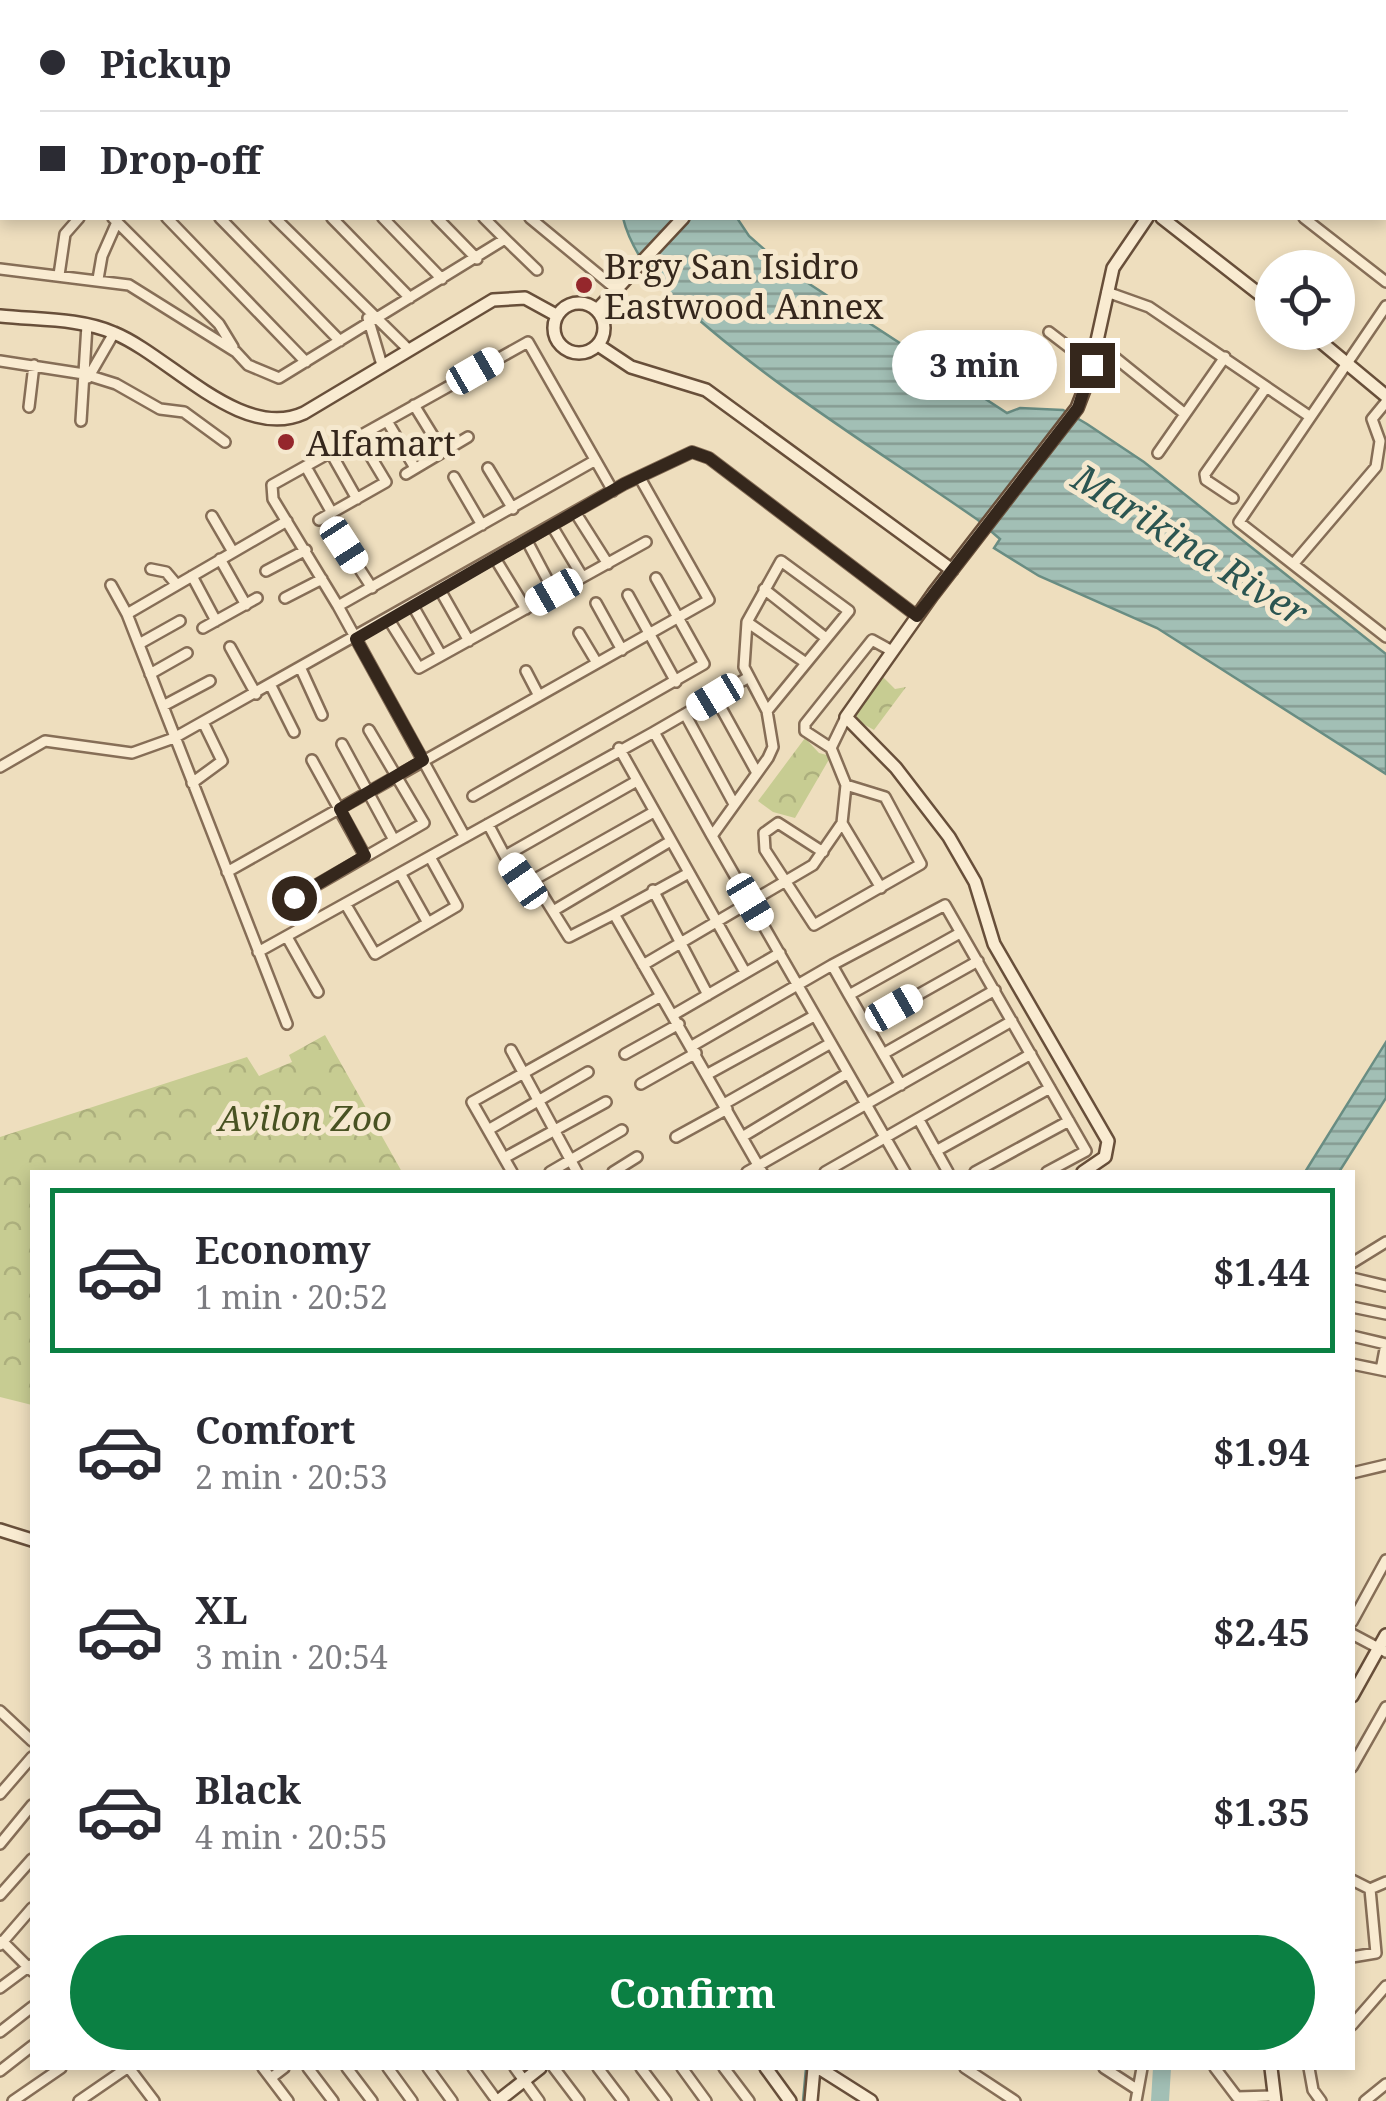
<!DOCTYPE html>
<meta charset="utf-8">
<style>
:root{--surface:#fff;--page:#f2f2f3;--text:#2b2b33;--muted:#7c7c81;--line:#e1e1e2;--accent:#0b8043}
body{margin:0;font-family:"Noto Serif",serif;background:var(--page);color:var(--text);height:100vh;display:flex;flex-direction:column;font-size:38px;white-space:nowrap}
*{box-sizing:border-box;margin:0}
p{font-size:32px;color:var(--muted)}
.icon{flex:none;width:55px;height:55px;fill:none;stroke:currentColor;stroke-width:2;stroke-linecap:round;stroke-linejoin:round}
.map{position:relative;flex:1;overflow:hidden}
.sheet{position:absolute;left:30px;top:1170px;width:1325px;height:900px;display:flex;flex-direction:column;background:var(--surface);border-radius:0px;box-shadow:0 5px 15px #0003}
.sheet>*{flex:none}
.guide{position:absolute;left:0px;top:0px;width:1388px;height:220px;box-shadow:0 5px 15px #0003;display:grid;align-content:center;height:220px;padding:0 40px;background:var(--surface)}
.buttons{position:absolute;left:1255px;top:250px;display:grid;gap:20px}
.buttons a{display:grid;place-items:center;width:100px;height:100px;border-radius:50%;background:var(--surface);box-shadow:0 5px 15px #0003;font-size:50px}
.end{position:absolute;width:45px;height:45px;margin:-22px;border:12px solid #35271c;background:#fff;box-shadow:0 0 0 5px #fff}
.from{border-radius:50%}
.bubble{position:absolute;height:70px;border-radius:35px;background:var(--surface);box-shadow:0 5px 15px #0003;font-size:32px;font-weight:700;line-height:70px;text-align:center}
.car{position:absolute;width:30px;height:60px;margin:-30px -15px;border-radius:12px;box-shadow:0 0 8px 2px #0007;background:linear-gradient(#fff 24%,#345 0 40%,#fff 0 76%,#345 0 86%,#fff 0)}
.guide b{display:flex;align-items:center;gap:35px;height:95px;font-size:38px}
.guide b+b{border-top:2px solid var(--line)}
.guide i{width:25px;height:25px;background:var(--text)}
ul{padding:18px 0 0;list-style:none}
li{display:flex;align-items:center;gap:30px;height:165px;margin:0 20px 15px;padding:0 20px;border:5px solid transparent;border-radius:0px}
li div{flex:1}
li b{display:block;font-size:38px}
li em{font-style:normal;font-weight:700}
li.current{border-color:var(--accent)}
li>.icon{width:90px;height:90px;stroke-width:1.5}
.primary-button{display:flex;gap:20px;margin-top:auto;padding:20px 40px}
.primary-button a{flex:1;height:115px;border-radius:60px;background:var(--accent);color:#fff;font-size:40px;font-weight:700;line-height:115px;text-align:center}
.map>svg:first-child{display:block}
.park{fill:url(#park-crowns)}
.water{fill:url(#water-rules);stroke:#698d83;stroke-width:2.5}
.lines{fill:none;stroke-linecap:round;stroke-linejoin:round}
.stream{stroke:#698d83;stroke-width:2.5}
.river{stroke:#a2bfb5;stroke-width:18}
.street-casing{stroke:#866e57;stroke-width:14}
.secondary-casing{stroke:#684f3a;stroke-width:16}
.street{stroke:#f9ebd1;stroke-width:9}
.secondary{stroke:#f9ebd1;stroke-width:11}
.route{stroke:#35271c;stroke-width:12}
.poi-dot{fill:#95272c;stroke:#f5e8ce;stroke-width:4}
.labels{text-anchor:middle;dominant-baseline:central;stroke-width:10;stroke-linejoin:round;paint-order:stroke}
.poi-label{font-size:35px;fill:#35271c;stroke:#f5e8ce;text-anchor:start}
.park-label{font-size:35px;font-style:italic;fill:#485222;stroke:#f5e8ce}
.water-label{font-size:38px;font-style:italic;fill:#2b5551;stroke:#f5e8ce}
</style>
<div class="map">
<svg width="1386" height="2101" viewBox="0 0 1386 2101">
<defs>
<pattern id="park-crowns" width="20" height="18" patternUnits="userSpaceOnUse" patternTransform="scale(2.5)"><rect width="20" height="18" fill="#c7cc92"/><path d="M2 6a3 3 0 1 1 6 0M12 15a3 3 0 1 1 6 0" fill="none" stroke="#acaf7d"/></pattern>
<pattern id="water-rules" width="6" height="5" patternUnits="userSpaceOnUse" patternTransform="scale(2.5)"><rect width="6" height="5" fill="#a2bfb5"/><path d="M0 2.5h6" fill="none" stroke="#859b92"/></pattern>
</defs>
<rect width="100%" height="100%" fill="#eedebe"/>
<!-- park -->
<path class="park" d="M882,676L895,689L906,687L874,730L858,721L855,711Z
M805,738L819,753L831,756L795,818L773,812L758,801Z
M325,1035L402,1172H32V1405L0,1397V1137L247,1057L259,1076L292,1062L289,1055Z"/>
<!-- water -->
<path class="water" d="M623,218H737L749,236L788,270L1007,413L1020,408L1063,410L1087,424L1144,462L1386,654V774L1157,628L1039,576L994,548L1000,539L978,520C873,447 758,378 665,289C647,271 629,243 623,218Z
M1386,1042V1098L1339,1172H1305Z"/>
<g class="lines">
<!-- stream -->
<path class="stream" d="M803,2101L806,2068"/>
<!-- river -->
<path class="river" d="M1160,2101L1162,2068"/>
<defs>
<path id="street" d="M3,0L6,2
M59,0L63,2
M366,0V2
M1057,0L1058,2
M1086,2L1090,0
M0,43L2,45
M1385,43L1386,42
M0,62L2,61
M1385,84L1386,83
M1385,145L1386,144
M1385,173H1386
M113,218L219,324L233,347
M167,218L306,362
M220,218L340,341
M275,218L408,349
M332,218L410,298
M383,218L442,279
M437,218L477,259
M484,218L505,239
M530,218L616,289
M1304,218L1386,282
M0,269L129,285L236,352L248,365L279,378L505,239L537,270
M59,275L65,234L79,218
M98,279L102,256L117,222
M1107,292L1149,307L1309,416
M1386,306L1239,522L1386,637
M368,318L382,365
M1049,332L1092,365
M1097,343L1185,414
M0,361L84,374L116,384L160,409L184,412L225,442
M88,378L114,333
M414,405L443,452
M29,407L34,365
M81,421L87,325
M387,421L415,468
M331,453L357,499
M1158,453L1225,357
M306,467L332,513
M488,468L513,509
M406,474L468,437
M454,477L482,525
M1233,498L1206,480L1205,474L1265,389
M575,512L608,564
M212,516L233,552
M319,520L386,482L359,437
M552,526L582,576
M527,541L554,592
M344,545L372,588
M220,559L246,605
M496,560L526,609
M781,561L849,611L767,711L744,667L747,622Z
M1295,562L1376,467L1380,441L1372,419L1386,402
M151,569L166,572L177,585
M266,571L306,550
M192,576L216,621
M111,585L127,614L287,1024
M764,589L826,638
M440,590L469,641
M628,595L676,682
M285,598L322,579
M596,603L622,650
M338,606L594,461
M413,606L441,655
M127,614L287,521
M389,620L419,668L646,542
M747,622L806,663
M203,628L257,598
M579,633L597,663
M139,644L180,621
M230,647L256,694
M301,669L322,715
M526,671L539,696
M150,674L187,653
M271,686L294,732
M715,697L757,773
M163,706L210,681
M767,711L773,747L768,758L712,836L905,1172
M685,714L734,804
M342,744L394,840
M619,748L745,972
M831,748L805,731V724L872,640L892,651
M312,760L365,856
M0,767L45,741L132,753L174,738L624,484L692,452L709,458L917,616
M192,783L222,761L204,724
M473,796L704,664L656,578
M842,823L881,888
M488,824L505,856L528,883L652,813
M712,836L654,732L749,677
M465,837L338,606L273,499L272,485L528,342L613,491
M823,852L778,823L764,833L765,850L814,925L921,864L885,797L846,785
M505,856L635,782
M227,872L709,600L640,478
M400,873L428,923
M687,874L614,914L762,1172
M534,881L569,937L614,914
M653,890L708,995
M294,898L424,823L369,730
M346,905L375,954L457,906L430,857
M553,911L669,842
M960,933L849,995L832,965L945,905L1086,1151L1047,1172
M287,937L318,992
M258,952L654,732
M643,965L813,865L842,823L846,785L831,748L846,717
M849,995L901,1085
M673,1015L780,953
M866,1024L978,961
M692,1046L832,965
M511,1050L577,1172
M625,1054L679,1024
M883,1054L995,990
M708,1074L814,1016
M641,1084L696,1053
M724,1104L831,1043
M919,1120L948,1172
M488,1130L588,1072
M676,1137L727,1109
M742,1137L848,1073
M936,1151L1050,1088
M504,1158L606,1102
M512,1172L472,1102L661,996
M550,1172L622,1130
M613,1172L637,1157
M747,1172L1012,1021
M825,1172L1031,1054
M975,1172L1069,1121
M1352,1263L1386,1242
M1352,1278L1386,1286
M1352,1307L1386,1314
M1352,1336L1386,1344
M1352,1364L1386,1371
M1381,1370L1386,1344
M1352,1473L1386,1465
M1352,1622L1386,1560
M1352,1634L1386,1652
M0,1711L32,1741
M1352,1767L1386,1707
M0,1794L32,1757
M0,1844L32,1805
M1352,1880L1370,1889
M0,1895L32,1859
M2,1941L32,1971
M0,1945L32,1908
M1352,1957L1376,1953L1370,1889L1386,1882
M0,1988L31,1965
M1352,2025L1386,1986
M0,2032L32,2007
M129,2068L154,2101
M263,2068L288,2101
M308,2068L333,2101
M347,2068L372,2101
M388,2068L412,2101
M428,2068L452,2101
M473,2068L497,2101
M515,2068L539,2101
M554,2068L579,2101
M598,2068L623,2101
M641,2068L666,2101
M682,2068L706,2101
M724,2068L749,2101
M965,2068L1015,2101
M1104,2068L1138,2090L1136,2101
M1215,2068L1237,2097L1274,2096
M1309,2068L1313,2090L1321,2101
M0,2071L32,2046
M271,2078L284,2068
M1138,2090L1142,2068
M13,2101L61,2068
M79,2101L127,2068
M1365,2101L1386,2084"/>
<path id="secondary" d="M896,0L899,2
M1194,0L1197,2
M1385,184L1386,185
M1162,218L1272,304
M554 328a25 25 0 1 1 50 0a25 25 0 1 1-50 0Z
M597,310L683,218
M0,316C37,320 80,318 114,333C170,356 241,442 304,413L493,300L525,298L556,315
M1309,332L1386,396
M598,345L631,367L706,390L952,570
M1083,1172L1105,1157L1108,1141L994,944L975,882L949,837L896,768L846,717L933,594L1077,408L1089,377L1113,268L1147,218
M0,1530L32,1540
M1352,1696L1386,1635
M766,2068L790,2101
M819,2068L871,2101
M1271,2068L1275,2101
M498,2101L540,2068
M811,2101L814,2068"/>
</defs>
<!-- street casing -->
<use href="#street" class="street-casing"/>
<!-- secondary casing -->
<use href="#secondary" class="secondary-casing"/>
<!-- street -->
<use href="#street" class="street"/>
<!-- secondary -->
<use href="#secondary" class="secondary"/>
</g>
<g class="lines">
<!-- route -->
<path class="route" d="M294,898L365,856L340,809L423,760L356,639L624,484L692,452L709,458L917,616L1078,408L1092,365"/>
</g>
<!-- markers -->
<g class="poi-dot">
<circle cx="584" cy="285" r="10"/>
<circle cx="286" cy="442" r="10"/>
</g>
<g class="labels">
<!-- poi labels -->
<g class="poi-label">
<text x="604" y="265">Brgy San Isidro<tspan x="604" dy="40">Eastwood Annex</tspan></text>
<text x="306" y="442">Alfamart</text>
</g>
<!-- park labels -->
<g class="park-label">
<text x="305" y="1117">Avilon Zoo</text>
</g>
<!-- water labels -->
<g class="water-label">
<text transform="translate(1191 544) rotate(32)">Marikina River</text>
</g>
</g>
</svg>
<div class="buttons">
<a><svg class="icon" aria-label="locate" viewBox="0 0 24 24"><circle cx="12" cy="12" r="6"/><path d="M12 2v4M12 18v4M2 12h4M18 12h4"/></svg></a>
</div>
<i class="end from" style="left:294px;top:898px"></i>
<i class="end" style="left:1092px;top:365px"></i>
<div class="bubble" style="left:892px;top:330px;width:165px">3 min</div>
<i class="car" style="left:475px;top:371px;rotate:60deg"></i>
<i class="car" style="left:344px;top:545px;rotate:147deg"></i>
<i class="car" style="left:554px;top:592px;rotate:240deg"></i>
<i class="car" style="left:715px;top:697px;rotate:239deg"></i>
<i class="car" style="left:523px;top:881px;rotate:325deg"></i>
<i class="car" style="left:750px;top:902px;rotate:149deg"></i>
<i class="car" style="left:894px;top:1008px;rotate:60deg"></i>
<div class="guide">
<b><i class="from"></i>Pickup</b>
<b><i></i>Drop-off</b>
</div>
<section class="sheet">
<ul>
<li class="current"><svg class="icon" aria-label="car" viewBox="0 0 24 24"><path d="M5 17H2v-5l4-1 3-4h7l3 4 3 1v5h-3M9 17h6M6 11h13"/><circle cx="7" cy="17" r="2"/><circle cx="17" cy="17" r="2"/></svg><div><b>Economy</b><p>1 min · 20:52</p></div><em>$1.44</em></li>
<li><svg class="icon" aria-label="car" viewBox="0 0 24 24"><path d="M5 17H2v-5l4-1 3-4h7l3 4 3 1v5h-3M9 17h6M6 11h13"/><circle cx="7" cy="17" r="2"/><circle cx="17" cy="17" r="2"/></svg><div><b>Comfort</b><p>2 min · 20:53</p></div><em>$1.94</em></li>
<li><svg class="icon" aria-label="car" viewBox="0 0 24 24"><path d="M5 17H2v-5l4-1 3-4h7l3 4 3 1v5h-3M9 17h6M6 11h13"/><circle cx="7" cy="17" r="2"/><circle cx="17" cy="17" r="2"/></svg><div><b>XL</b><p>3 min · 20:54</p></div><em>$2.45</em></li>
<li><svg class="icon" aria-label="car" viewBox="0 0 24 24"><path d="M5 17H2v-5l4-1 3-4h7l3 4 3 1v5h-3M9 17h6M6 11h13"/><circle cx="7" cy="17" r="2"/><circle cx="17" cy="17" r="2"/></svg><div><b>Black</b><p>4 min · 20:55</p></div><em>$1.35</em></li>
</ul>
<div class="primary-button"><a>Confirm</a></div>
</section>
</div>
